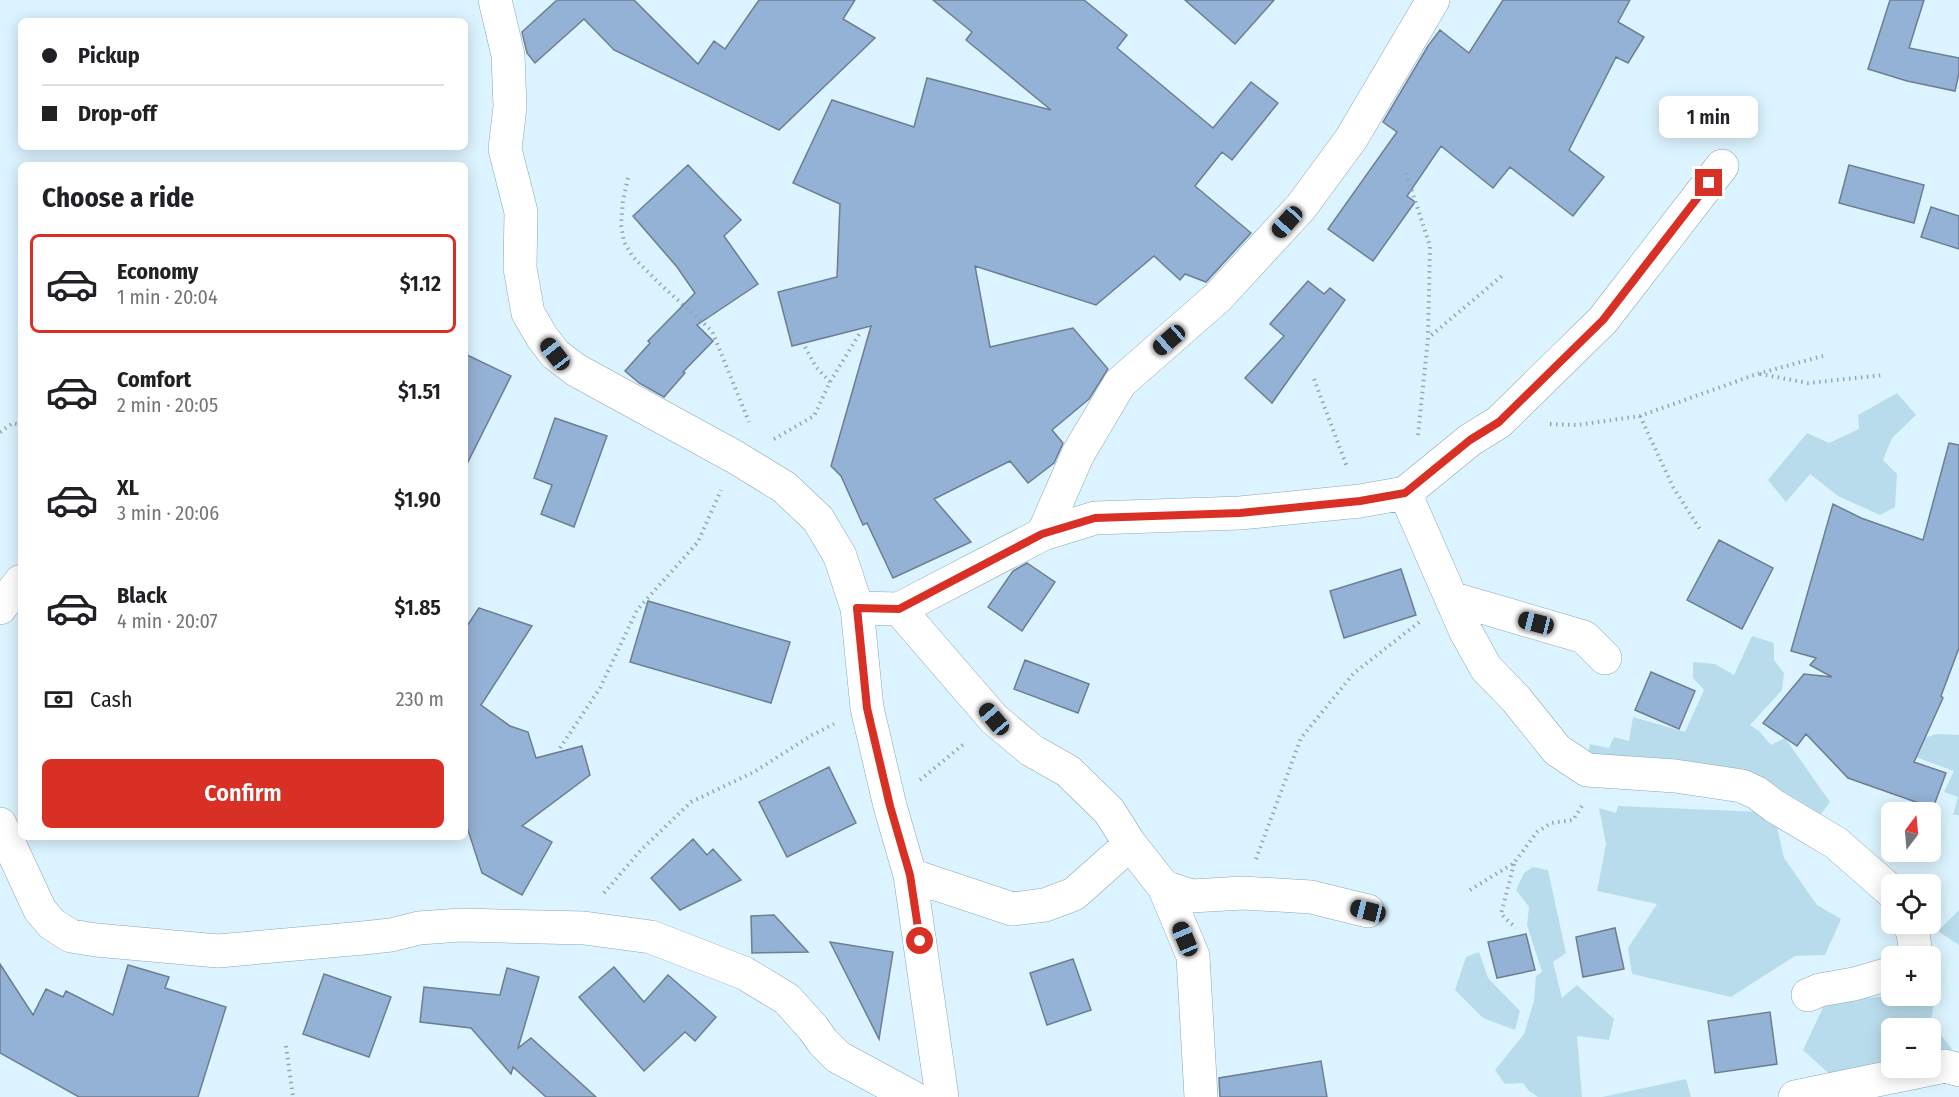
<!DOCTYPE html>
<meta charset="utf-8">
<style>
:root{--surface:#fff;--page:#f6f6f6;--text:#202124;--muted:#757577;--line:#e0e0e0;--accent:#d93025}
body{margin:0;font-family:"Fira Sans Condensed",sans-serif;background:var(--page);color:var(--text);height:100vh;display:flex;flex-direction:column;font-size:22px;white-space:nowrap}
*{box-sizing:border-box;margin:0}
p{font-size:20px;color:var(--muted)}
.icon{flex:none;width:33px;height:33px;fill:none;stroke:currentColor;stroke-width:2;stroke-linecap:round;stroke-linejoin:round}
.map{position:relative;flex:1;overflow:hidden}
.side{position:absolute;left:18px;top:162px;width:450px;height:678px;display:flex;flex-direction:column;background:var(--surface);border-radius:9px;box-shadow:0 3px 15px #0003}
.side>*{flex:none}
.top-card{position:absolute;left:18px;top:18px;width:450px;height:132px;border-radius:9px;box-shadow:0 3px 15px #0003;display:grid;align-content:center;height:132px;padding:0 24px;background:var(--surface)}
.needle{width:39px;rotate:16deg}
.tools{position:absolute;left:1881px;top:802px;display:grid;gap:12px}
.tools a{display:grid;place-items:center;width:60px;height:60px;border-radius:9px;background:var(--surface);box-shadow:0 3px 15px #0003;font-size:30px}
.end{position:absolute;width:27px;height:27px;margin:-14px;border:8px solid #d93025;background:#fff;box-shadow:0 0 0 3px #fff}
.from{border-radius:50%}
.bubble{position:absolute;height:42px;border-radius:9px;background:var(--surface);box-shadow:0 3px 15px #0003;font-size:20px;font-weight:600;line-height:42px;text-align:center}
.car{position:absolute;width:18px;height:36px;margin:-18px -9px;border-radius:8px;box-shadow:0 0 4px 2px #0007;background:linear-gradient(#222 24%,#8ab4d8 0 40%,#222 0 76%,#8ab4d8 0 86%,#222 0)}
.top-card b{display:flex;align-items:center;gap:21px;height:57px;font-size:22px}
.top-card b+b{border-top:2px solid var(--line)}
.top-card i{width:15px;height:15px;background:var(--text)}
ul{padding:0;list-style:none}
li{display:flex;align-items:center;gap:18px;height:99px;margin:0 12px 9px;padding:0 12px;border:3px solid transparent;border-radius:9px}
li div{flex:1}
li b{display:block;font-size:22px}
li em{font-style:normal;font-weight:600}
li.current{border-color:var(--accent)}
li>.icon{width:54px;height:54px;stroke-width:1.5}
h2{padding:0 24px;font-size:27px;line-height:72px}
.pay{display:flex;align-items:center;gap:15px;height:66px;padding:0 24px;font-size:22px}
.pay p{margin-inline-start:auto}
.cta{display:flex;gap:12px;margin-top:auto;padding:12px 24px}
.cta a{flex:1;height:69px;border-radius:9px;background:var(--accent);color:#fff;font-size:24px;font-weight:600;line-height:69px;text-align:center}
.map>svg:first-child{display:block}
.green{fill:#b9dcec}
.building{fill:#94b2d5;stroke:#6d7e92;stroke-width:1.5}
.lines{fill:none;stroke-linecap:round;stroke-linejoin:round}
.street-casing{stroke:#8ba7b4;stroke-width:34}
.path{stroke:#94a7b0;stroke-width:4;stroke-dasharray:1.5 4.5;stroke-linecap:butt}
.street{stroke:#fff;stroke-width:33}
.route{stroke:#d93025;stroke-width:8}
</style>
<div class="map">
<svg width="1959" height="1097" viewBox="0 0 1959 1097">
<rect width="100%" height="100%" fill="#dcf4ff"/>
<!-- green -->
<path class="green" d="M1897,393L1916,415L1892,438L1883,460L1897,474L1895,507L1880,515L1838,496L1810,474L1786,502L1768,480L1807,433L1829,443L1859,429L1858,415Z
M1752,636L1774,643V660L1784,673L1782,690L1750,725L1759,731L1771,745L1785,738L1830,802L1812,826L1680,760L1648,757L1642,778L1587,756L1590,744L1609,748L1614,737L1629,741L1633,717L1685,732L1704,690L1693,678V662L1715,664L1734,675Z
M1937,734L1959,735V815H1953L1958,797L1944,792L1954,771L1891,748Z
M1618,806L1763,812L1776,822L1784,858L1817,905L1841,919L1825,955L1795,956L1731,997L1632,974L1628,948L1657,904L1597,891L1606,844L1599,808L1616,813Z
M1533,867L1548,870L1566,953L1553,962L1562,998L1577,985L1614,1019L1609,1040L1577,1036L1582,1097H1538L1529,1091L1523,1083L1505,1084L1495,1070L1524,1034L1534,1001L1536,976L1542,972L1527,925L1529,907L1516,890L1524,873Z
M1959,910V945L1938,931Z
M1479,952L1488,978L1520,1011L1515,1030L1483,1018L1455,990L1466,957Z
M1931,994H1935L1931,1022L1952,1049L1931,1055L1930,1029H1892L1891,1065L1836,1080L1803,1050L1826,1001L1891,996H1930Z
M1686,1079L1691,1097H1602Z"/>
<!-- building -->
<path class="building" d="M557,0H634L698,64L714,41L725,49L759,0H855L843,19L875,38L779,130L614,50L584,19L535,63L527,53L522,32Z
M933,0H1084L1127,35L1117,48L1213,128L1251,82L1278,103L1232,160L1222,152L1195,186L1251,233L1206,282L1185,274L1180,280L1154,256L1096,305L975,266L990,347L1073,328L1108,369L1089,399L1052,430L1063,443L1054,463L1028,483L1010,461L934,499L971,542L893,578L867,523L863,525L841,476L831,466L871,326L792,346L778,292L837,277L840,204L793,183L832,100L914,127L927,78L1051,110L966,40L972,32Z
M1185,0H1274L1235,44Z
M1503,0H1630L1618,22L1644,37L1628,63L1616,57L1569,150L1604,177L1573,216L1510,167L1493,188L1441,146L1407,196L1415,202L1373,261L1328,229L1397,132L1383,122L1428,46L1440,30L1469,53Z
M1890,0H1924L1909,48L1959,58V73L1955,91L1907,81L1868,69Z
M688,165L741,220L724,236L758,284L697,325L713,341L683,372L685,373L664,397L639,383L625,371L650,343L648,341L695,293L677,267L633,216Z
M1849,165L1924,185L1914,223L1839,203Z
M1931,207L1959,216V249L1921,237Z
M1308,281L1324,294L1330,288L1345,300L1272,403L1245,378L1284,336L1270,324Z
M465,354L511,376L465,468Z
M555,418L607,436L574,527L541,514L552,485L534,478Z
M1949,443L1959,445V648L1941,696L1943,698L1914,762L1946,773L1933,808L1848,778L1806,734L1797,746L1763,723L1804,674L1832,677L1810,665L1816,658L1791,651L1833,504L1861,518L1923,540Z
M1719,540L1773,568L1742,629L1687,600Z
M1027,563L1055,582L1022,631L988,607L1013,571Z
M1401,569L1416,615L1344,638L1330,591Z
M648,601L790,642L771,703L630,662Z
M479,608L532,626L481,705L510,726L528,732L536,758L582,746L590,775L522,826L552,842L522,895L482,873L465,821V629Z
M1025,660L1089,684L1078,713L1014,689Z
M1651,672L1695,691L1679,729L1635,710Z
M829,767L856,823L787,857L759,802Z
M693,839L707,855L713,849L741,880L680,910L651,878Z
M774,915L808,952L752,953L751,916Z
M1615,928L1624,969L1583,977L1576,937Z
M1526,934L1535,970L1497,978L1488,942Z
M830,942L893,952L879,1039Z
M1073,959L1091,1010L1047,1025L1030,973Z
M0,964L33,1015L46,989L63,997L66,991L113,1015L128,965L169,977L165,988L226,1007L198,1097H79L0,1053Z
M614,967L644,1002L668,975L716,1017L695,1041L685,1032L644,1071L579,997Z
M507,968L539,977L518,1048L531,1038L596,1097H546L513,1067L511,1074L471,1028L420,1022L424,987L500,995Z
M324,974L391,997L369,1057L303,1034Z
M1770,1012L1777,1064L1715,1073L1708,1021Z
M1321,1061L1327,1097H1220L1219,1078Z"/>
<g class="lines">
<defs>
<path id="street" d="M495,0L508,55L510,107L505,149L521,212L520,268L528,313L542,337L555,354L576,370L735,457L784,487L818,519L840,556L857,608L867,708L890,806L910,875L942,1097
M1405,493L1466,632L1486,668L1516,699L1557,750L1587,770L1675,776L1742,786L1757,793L1774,806L1836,843L1892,892
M1043,534L1078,454L1120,383L1218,297L1301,207L1351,139L1433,0
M1451,598L1584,637L1605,658
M0,608L21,581
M857,608L899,609L1043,534L1095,518L1240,513L1360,501L1405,493L1470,440L1499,422L1603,320L1722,166
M899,609L994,719L1031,750L1068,771L1109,811L1130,844L1164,887L1193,956L1201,1097
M0,824L40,910L52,924L71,936L96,940L218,951L363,938L391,935L419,928L461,925L584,928L651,937L744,973L787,999L813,1028L823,1042L838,1057L912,1097
M910,875L1012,909L1045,905L1074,894L1130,844
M1164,887L1191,896L1243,893L1311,897L1368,911
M1909,924L1913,932L1916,957
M1808,995L1820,990L1854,984L1892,973
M1795,1097L1945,1066L1959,1070"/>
</defs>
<!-- street casing -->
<use href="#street" class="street-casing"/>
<!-- path -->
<path class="path" d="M1406,173L1430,246L1428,337
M628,178L623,201L621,225L624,242L633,257L660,284L712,331L749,422
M805,347L816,367L830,382
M1760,374L1808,383L1884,375
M1314,379L1347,467
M1640,416L1673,487L1701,531
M1550,424L1577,425L1640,416L1757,374L1823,356
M0,432L13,423L21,425
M1418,435L1428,338L1503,275
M774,439L814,416L830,382L861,331
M560,748L600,688L637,610L698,542L721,490
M920,780L965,743
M1256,859L1301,738L1354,673L1422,620
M1514,864L1501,914L1516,928
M1470,890L1514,863L1537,832L1551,823L1573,820L1582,806
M604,893L640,851L691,802L754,772L812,735L834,724
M286,1046L293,1097"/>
<!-- street -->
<use href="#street" class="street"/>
</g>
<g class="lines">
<!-- route -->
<path class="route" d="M920,941L910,875L890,806L867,708L857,608L899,609L1042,534L1095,518L1240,513L1360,501L1405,493L1470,440L1499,422L1603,320L1709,183"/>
</g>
</svg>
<div class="tools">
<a><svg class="needle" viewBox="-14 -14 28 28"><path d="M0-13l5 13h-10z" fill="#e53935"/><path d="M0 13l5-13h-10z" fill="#757577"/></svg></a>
<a><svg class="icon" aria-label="locate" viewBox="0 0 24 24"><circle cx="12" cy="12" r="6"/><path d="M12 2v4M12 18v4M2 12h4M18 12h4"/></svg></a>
<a>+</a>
<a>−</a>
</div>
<i class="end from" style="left:920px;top:941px"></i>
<i class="end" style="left:1709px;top:183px"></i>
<div class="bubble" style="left:1659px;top:96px;width:99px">1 min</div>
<i class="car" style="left:1287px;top:222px;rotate:222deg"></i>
<i class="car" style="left:1169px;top:340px;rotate:229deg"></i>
<i class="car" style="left:555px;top:354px;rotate:322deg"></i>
<i class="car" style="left:1536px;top:623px;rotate:284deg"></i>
<i class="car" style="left:994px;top:719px;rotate:320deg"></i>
<i class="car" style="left:1368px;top:911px;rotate:284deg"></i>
<i class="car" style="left:1185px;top:939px;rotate:337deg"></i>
<div class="top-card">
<b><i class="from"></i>Pickup</b>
<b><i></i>Drop-off</b>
</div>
<section class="side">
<h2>Choose a ride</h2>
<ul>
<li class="current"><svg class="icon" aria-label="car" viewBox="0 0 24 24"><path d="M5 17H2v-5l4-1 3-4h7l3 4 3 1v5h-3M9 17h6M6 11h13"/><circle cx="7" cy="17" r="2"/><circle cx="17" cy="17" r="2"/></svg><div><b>Economy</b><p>1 min · 20:04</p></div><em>$1.12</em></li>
<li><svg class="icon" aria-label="car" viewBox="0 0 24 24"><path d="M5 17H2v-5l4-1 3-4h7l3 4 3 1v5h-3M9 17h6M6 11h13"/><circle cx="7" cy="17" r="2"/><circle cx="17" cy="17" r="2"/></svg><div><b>Comfort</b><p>2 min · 20:05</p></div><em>$1.51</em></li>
<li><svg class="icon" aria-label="car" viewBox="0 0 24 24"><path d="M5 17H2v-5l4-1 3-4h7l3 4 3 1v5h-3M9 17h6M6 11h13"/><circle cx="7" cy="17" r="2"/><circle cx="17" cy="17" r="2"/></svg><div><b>XL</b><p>3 min · 20:06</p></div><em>$1.90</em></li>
<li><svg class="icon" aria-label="car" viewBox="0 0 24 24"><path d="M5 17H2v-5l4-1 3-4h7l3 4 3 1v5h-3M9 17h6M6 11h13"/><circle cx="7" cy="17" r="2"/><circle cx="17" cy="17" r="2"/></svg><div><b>Black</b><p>4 min · 20:07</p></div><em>$1.85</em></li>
</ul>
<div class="pay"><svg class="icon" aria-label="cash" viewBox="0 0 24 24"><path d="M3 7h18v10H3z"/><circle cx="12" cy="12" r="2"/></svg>Cash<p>230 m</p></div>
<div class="cta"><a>Confirm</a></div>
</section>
</div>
